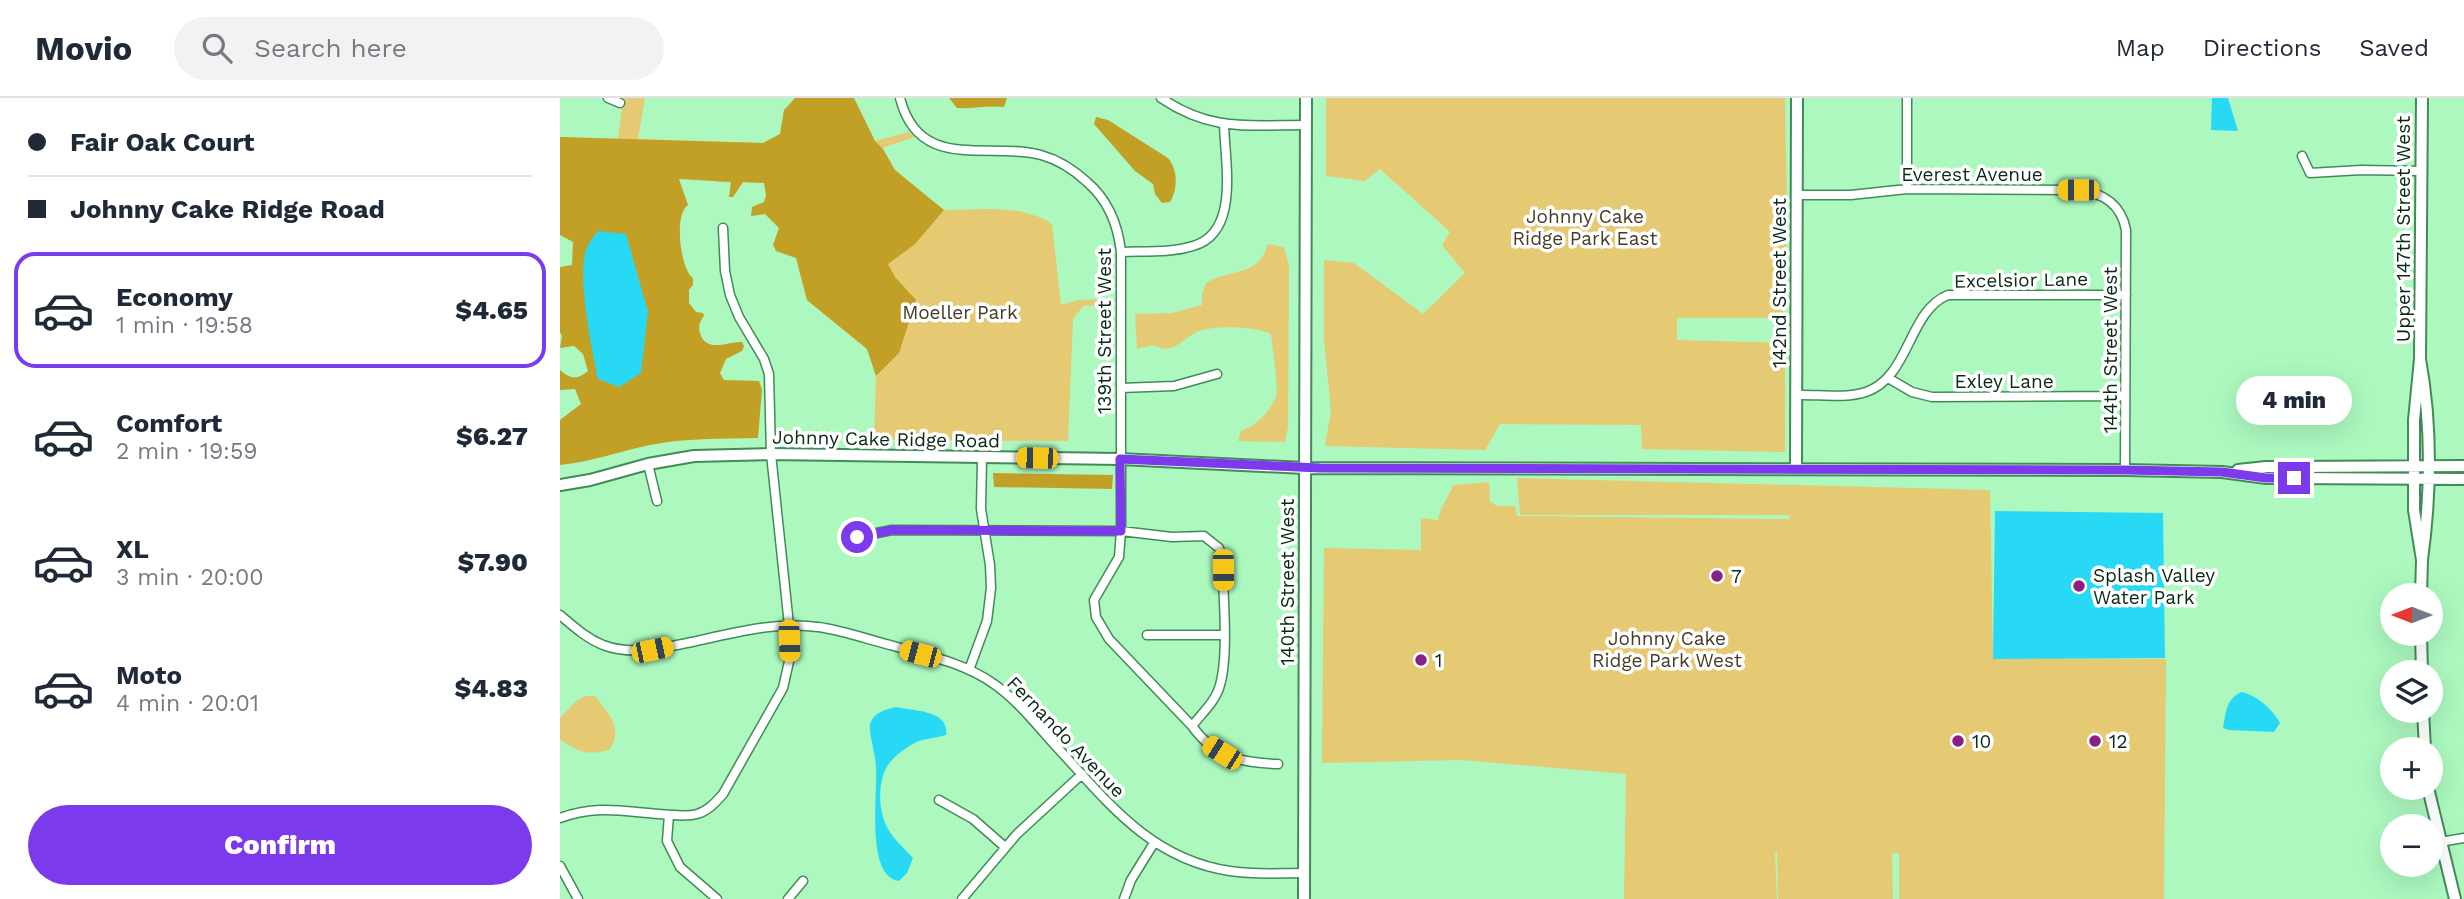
<!DOCTYPE html>
<meta charset="utf-8">
<style>
:root{--surface:#fff;--page:#f2f2f3;--text:#1f2937;--muted:#747a83;--line:#e0e1e3;--accent:#7c3aed}
body{margin:0;font-family:"Work Sans",sans-serif;background:var(--page);color:var(--text);height:100vh;display:flex;flex-direction:column;font-size:26px;white-space:nowrap}
*{box-sizing:border-box;margin:0}
p{font-size:23px;color:var(--muted)}
.icon{flex:none;width:38px;height:38px;fill:none;stroke:currentColor;stroke-width:2;stroke-linecap:round;stroke-linejoin:round}
.map{position:relative;flex:1;overflow:hidden}
.details{display:flex;flex-direction:column;background:var(--surface);width:560px}
.details>*{flex:none}
.hud{display:grid;align-content:center;height:154px;padding:0 28px;background:var(--surface)}
.needle{width:46px;rotate:270deg}
.tools{position:absolute;left:1820px;top:485px;display:grid;gap:14px}
.tools a{display:grid;place-items:center;width:63px;height:63px;border-radius:50%;background:var(--surface);box-shadow:0 7px 28px #0002;font-size:35px}
.end{position:absolute;width:32px;height:32px;margin:-16px;border:9px solid #7c3aed;background:#fff;box-shadow:0 0 0 4px #fff}
.from{border-radius:50%}
.bubble{position:absolute;height:49px;border-radius:24px;background:var(--surface);box-shadow:0 7px 28px #0002;font-size:23px;font-weight:800;line-height:49px;text-align:center}
.car{position:absolute;width:21px;height:42px;margin:-21px -10px;border-radius:9px;box-shadow:0 0 5px 2px #0007;background:linear-gradient(#f5c518 24%,#345 0 40%,#f5c518 0 76%,#345 0 86%,#f5c518 0)}
.hud b{display:flex;align-items:center;gap:24px;height:66px;font-size:26px}
.hud b+b{border-top:2px solid var(--line)}
.hud i{width:18px;height:18px;background:var(--text)}
ul{padding:0;list-style:none}
li{display:flex;align-items:center;gap:21px;height:116px;margin:0 14px 10px;padding:0 14px;border:4px solid transparent;border-radius:21px}
li div{flex:1}
li b{display:block;font-size:26px}
li em{font-style:normal;font-weight:800}
li.on{border-color:var(--accent)}
li>.icon{width:63px;height:63px;stroke-width:1.5}
.cta{display:flex;gap:14px;margin-top:auto;padding:14px 28px}
.cta a{flex:1;height:80px;border-radius:42px;background:var(--accent);color:#fff;font-size:28px;font-weight:800;line-height:80px;text-align:center}
header{display:flex;align-items:center;gap:42px;box-sizing:border-box;height:98px;padding:0 35px;background:var(--surface);border-bottom:2px solid var(--line)}
header strong{font-size:33px}
nav{display:flex;gap:38px;margin-inline-start:auto;font-size:24px}
.search{width:490px;height:63px;background:var(--page);display:flex;align-items:center;gap:18px;box-sizing:border-box;padding:0 24px;border-radius:38px;color:var(--muted);font-size:26px}
main{display:flex;flex:1;min-height:0}
.map>svg:first-child{display:block}
.green{fill:#e6c973}
.forest{fill:#c29f25}
.water{fill:#27d9f4}
.lines{fill:none;stroke-linecap:round;stroke-linejoin:round}
.street-casing{stroke:#428b58;stroke-width:11}
.secondary-casing{stroke:#428b58;stroke-width:14}
.street{stroke:#fff;stroke-width:8}
.secondary{stroke:#fff;stroke-width:10}
.route{stroke:#7c3aed;stroke-width:9}
.poi-dot{fill:#8c1f83;stroke:#fff;stroke-width:2.5}
.labels{text-anchor:middle;dominant-baseline:central;stroke-width:7;stroke-linejoin:round;paint-order:stroke}
.street-label{font-size:19px;fill:#092914;stroke:#fff}
.park-label{font-size:19px;fill:#443c24;stroke:#fff}
.poi-label{font-size:19px;fill:#092914;stroke:#fff;text-anchor:start}
</style>
<header>
<strong>Movio</strong>
<div class="search"><svg class="icon" aria-label="search" viewBox="0 0 24 24"><circle cx="10" cy="10" r="6"/><path d="M15 15l6 6"/></svg>Search here</div>
<nav><a>Map</a><a>Directions</a><a>Saved</a></nav>
</header>
<main>
<section class="details">
<div class="hud">
<b><i class="from"></i>Fair Oak Court</b>
<b><i></i>Johnny Cake Ridge Road</b>
</div>
<ul>
<li class="on"><svg class="icon" aria-label="car" viewBox="0 0 24 24"><path d="M5 17H2v-5l4-1 3-4h7l3 4 3 1v5h-3M9 17h6M6 11h13"/><circle cx="7" cy="17" r="2"/><circle cx="17" cy="17" r="2"/></svg><div><b>Economy</b><p>1 min · 19:58</p></div><em>$4.65</em></li>
<li><svg class="icon" aria-label="car" viewBox="0 0 24 24"><path d="M5 17H2v-5l4-1 3-4h7l3 4 3 1v5h-3M9 17h6M6 11h13"/><circle cx="7" cy="17" r="2"/><circle cx="17" cy="17" r="2"/></svg><div><b>Comfort</b><p>2 min · 19:59</p></div><em>$6.27</em></li>
<li><svg class="icon" aria-label="car" viewBox="0 0 24 24"><path d="M5 17H2v-5l4-1 3-4h7l3 4 3 1v5h-3M9 17h6M6 11h13"/><circle cx="7" cy="17" r="2"/><circle cx="17" cy="17" r="2"/></svg><div><b>XL</b><p>3 min · 20:00</p></div><em>$7.90</em></li>
<li><svg class="icon" aria-label="car" viewBox="0 0 24 24"><path d="M5 17H2v-5l4-1 3-4h7l3 4 3 1v5h-3M9 17h6M6 11h13"/><circle cx="7" cy="17" r="2"/><circle cx="17" cy="17" r="2"/></svg><div><b>Moto</b><p>4 min · 20:01</p></div><em>$4.83</em></li>
</ul>
<div class="cta"><a>Confirm</a></div>
</section>
<div class="map">
<svg width="1904" height="801" viewBox="0 0 1904 801">
<rect width="100%" height="100%" fill="#acf8bf"/>
<!-- green -->
<path class="green" d="M63,0H85L78,41L203,45L293,2L315,43L349,34L355,39L322,50L335,72L381,112C417,112 460,105 492,126L501,207L518,202L555,201V207L523,208L513,221L508,343L314,342L316,276L307,251L247,202L218,85L159,84L0,39L58,41Z
M766,0H1225L1227,111L1223,220H1117V242L1225,245V354L1082,351L1081,327L940,326L925,352L765,348L771,313L764,241V162L794,165L863,216L905,175L882,147L890,134L820,71L805,83L766,78Z
M708,146L724,149L729,167L728,329L725,344L678,343L681,333C696,328 711,313 716,298C719,289 712,248 711,236C696,228 655,227 639,233C620,241 615,258 593,247L577,251L575,216L612,215L642,207V196L646,185C671,170 698,180 708,146Z
M957,380L1430,392L1433,560L1606,561L1604,801H1339V755H1332L1333,801H1218L1217,754L1215,755L1217,801H1064L1066,676L902,662L762,665L764,450L861,452V420L878,422C880,409 889,399 893,387L929,384L930,404L937,408H955L957,418L1230,421L1229,417H960Z
M25,598H35C49,616 64,631 49,652C25,658 21,654 0,642V620L14,605Z"/>
<!-- forest -->
<path class="forest" d="M235,0H294L315,43L323,51L335,72L384,112L355,146L328,166L335,179L356,202L339,255L316,278L307,251L247,202L236,160L216,153L213,147L219,130L205,116L191,118L192,109L204,104L206,97L204,85L183,84L173,99H169L171,84L119,81L128,107C113,117 121,173 133,180V187L129,192V205L136,214L143,215L144,218C140,223 138,228 140,235C146,256 168,243 182,244L184,248L182,253L166,261L160,275L164,282L199,283L202,292L198,340C162,341 125,340 90,347C60,353 31,364 0,367V322L21,306L15,291L0,292V272C9,280 17,283 28,273L23,256L14,248L0,250L2,238L0,234V169L12,167L13,144L0,137V39L203,45L220,36L224,12Z
M389,0H447L444,9C427,7 414,11 397,10Z
M536,19L548,22L608,60C618,72 618,91 610,104L602,105L595,96L593,86L575,73L534,26Z
M433,375L553,377L552,391L434,389Z"/>
<!-- water -->
<path class="water" d="M1652,0H1668L1678,33L1651,32Z
M38,133L66,136L88,214L81,275L59,289L38,281C32,252 17,179 26,152C28,145 34,139 38,133Z
M1435,413L1603,415L1605,560L1433,561Z
M1682,594C1698,598 1712,611 1720,625L1714,634L1669,632L1663,630C1666,615 1666,600 1682,594Z
M336,609C353,613 390,612 386,637C377,640 368,640 359,643C349,647 334,658 328,667C317,684 318,714 328,731C335,743 344,750 353,760L347,775L339,783C305,779 318,693 316,669C316,659 308,632 310,626C313,615 326,611 336,609Z"/>
<g class="lines">
<defs>
<path id="street" d="M48,0L60,5
M340,0C359,75 428,43 481,57C499,62 513,71 527,84C548,102 558,127 561,154V433L559,459L534,502L536,519L549,541L632,628C654,659 681,665 718,666
M601,0C651,34 688,27 746,27
M1742,58L1750,75L1801,72L1861,73
M1347,91V0
M1238,97H1291L1347,91L1518,92C1544,95 1561,106 1566,132L1565,372
M561,154C584,153 611,155 633,148C680,135 665,65 664,26
M1328,280L1352,294L1372,299L1565,298
M561,290L614,288L657,276
M1236,297C1258,296 1285,301 1306,294C1350,279 1348,213 1388,197H1566
M88,366L97,403
M297,439L332,432L561,433L612,439L644,438L659,450L662,460C663,494 669,556 660,587C656,603 642,615 632,628
M0,517C13,528 26,540 43,547C72,558 103,550 132,544C172,535 217,523 258,529C282,532 306,541 330,547C365,557 403,564 434,586C457,602 475,625 494,646C546,702 589,761 670,773C694,777 719,775 744,775
M587,537H664
M409,572L427,523L431,490L430,467L421,411L422,359
M379,702L413,721L445,749
M109,717L107,743L120,769L157,801
M0,720C37,707 60,713 99,716C110,717 126,719 137,716C148,713 156,704 163,696L223,590L230,559L229,527L211,356L209,276L204,261L179,219L170,197L165,173L163,130
M1880,744L1904,740
M0,768L18,801
M228,801L243,783
M402,801L457,736L522,676
M564,801L571,782L594,745"/>
<path id="secondary" d="M1860,261C1872,327 1871,396 1862,462L1854,412V322L1860,261L1862,0
M1236,371L1237,0
M1678,372L1706,369L1904,368
M0,387L30,382L88,366L134,358L211,356L560,361L745,370L1565,372L1662,374L1706,380L1904,381
M1861,497L1862,462
M1861,536L1862,574
M1863,612L1865,651
M1868,690L1895,801
M744,801L746,0"/>
</defs>
<!-- street casing -->
<use href="#street" class="street-casing"/>
<!-- secondary casing -->
<use href="#secondary" class="secondary-casing"/>
<!-- street -->
<use href="#street" class="street"/>
<!-- secondary -->
<use href="#secondary" class="secondary"/>
</g>
<g class="lines">
<!-- route -->
<path class="route" d="M297,439L332,432L561,433L560,361L760,370L1565,372L1662,374L1706,380H1734"/>
</g>
<!-- markers -->
<g class="poi-dot">
<circle cx="1157" cy="478" r="7"/>
<circle cx="1519" cy="488" r="7"/>
<circle cx="861" cy="562" r="7"/>
<circle cx="1398" cy="643" r="7"/>
<circle cx="1535" cy="643" r="7"/>
</g>
<g class="labels">
<!-- street labels -->
<g class="street-label">
<text x="1412" y="76">Everest Avenue</text>
<text transform="translate(1843 131) rotate(-90)">Upper 147th Street West</text>
<text transform="translate(1461 182) rotate(-1)">Excelsior Lane</text>
<text transform="translate(1219 185) rotate(-90)">142nd Street West</text>
<text transform="translate(544 233) rotate(-90)">139th Street West</text>
<text transform="translate(1550 252) rotate(-90)">144th Street West</text>
<text x="1444" y="283">Exley Lane</text>
<text transform="translate(326 341) rotate(1)">Johnny Cake Ridge Road</text>
<text transform="translate(727 484) rotate(-90)">140th Street West</text>
<text transform="translate(506 639) rotate(46)">Fernando Avenue</text>
</g>
<!-- park labels -->
<g class="park-label">
<text x="1025" y="118">Johnny Cake<tspan x="1025" dy="22">Ridge Park East</tspan></text>
<text x="400" y="214">Moeller Park</text>
<text x="1107" y="540">Johnny Cake<tspan x="1107" dy="22">Ridge Park West</tspan></text>
</g>
<!-- poi labels -->
<g class="poi-label">
<text x="1533" y="477">Splash Valley<tspan x="1533" dy="22">Water Park</tspan></text>
<text x="1171" y="478">7</text>
<text x="875" y="562">1</text>
<text x="1412" y="643">10</text>
<text x="1549" y="643">12</text>
</g>
</g>
</svg>
<div class="tools">
<a><svg class="needle" viewBox="-14 -14 28 28"><path d="M0-13l5 13h-10z" fill="#e53935"/><path d="M0 13l5-13h-10z" fill="#747a83"/></svg></a>
<a><svg class="icon" aria-label="layers" viewBox="0 0 24 24"><path d="M12 4l9 5-9 5-9-5zM3 14l9 5 9-5"/></svg></a>
<a>+</a>
<a>−</a>
</div>
<i class="end from" style="left:297px;top:439px"></i>
<i class="end" style="left:1734px;top:380px"></i>
<div class="bubble" style="left:1676px;top:278px;width:116px">4 min</div>
<i class="car" style="left:1518px;top:92px;rotate:270deg"></i>
<i class="car" style="left:477px;top:360px;rotate:271deg"></i>
<i class="car" style="left:663px;top:472px;rotate:179deg"></i>
<i class="car" style="left:229px;top:543px;rotate:178deg"></i>
<i class="car" style="left:92px;top:552px;rotate:78deg"></i>
<i class="car" style="left:360px;top:556px;rotate:285deg"></i>
<i class="car" style="left:662px;top:655px;rotate:302deg"></i>
</div>
</main>
